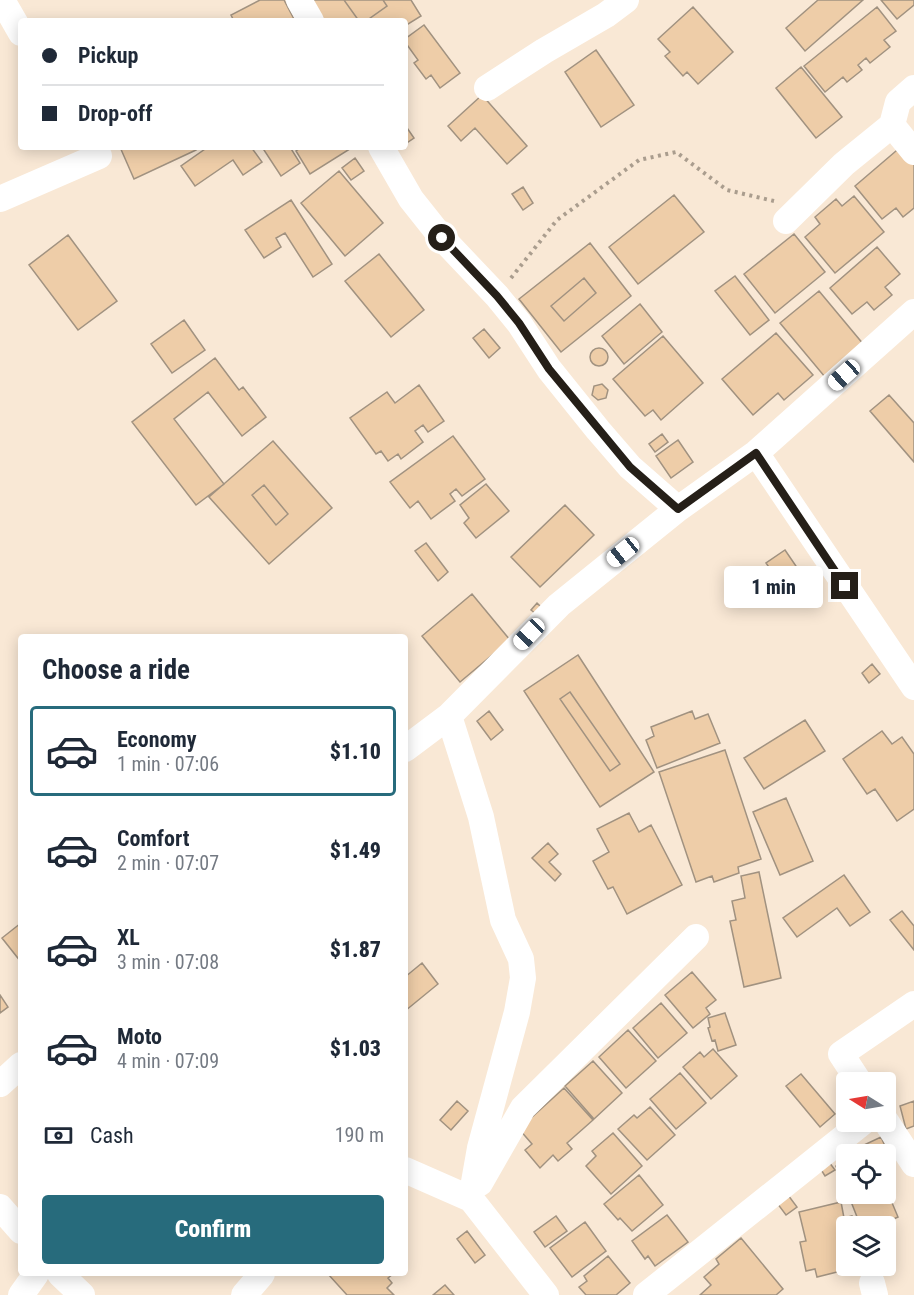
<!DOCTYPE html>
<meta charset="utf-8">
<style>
:root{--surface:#fff;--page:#f2f2f3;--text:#1f2937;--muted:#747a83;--line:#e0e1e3;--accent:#276b7c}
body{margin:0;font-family:"Roboto Condensed",sans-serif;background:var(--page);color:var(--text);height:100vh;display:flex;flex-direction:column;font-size:22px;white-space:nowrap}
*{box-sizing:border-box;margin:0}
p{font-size:20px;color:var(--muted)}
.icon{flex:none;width:33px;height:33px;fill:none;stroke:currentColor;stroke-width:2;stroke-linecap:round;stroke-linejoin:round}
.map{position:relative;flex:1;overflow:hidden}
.side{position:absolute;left:18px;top:634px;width:390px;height:642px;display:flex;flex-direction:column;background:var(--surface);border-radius:6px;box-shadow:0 3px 15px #0003}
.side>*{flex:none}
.hud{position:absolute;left:18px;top:18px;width:390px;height:132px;border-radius:6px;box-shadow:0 3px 15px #0003;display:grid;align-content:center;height:132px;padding:0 24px;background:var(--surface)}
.needle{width:39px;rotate:281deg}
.tools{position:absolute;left:836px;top:1072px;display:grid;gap:12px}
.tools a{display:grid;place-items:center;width:60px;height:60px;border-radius:6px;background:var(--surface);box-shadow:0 3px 15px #0003;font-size:30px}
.end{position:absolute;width:27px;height:27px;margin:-14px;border:8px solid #251f18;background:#fff;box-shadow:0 0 0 3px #fff}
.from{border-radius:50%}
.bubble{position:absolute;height:42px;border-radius:6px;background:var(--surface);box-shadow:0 3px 15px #0003;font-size:20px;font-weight:800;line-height:42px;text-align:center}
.car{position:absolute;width:18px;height:36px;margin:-18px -9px;border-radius:8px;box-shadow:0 0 4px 2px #0007;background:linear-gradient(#fff 24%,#345 0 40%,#fff 0 76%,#345 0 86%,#fff 0)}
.hud b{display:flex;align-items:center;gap:21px;height:57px;font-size:22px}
.hud b+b{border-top:2px solid var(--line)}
.hud i{width:15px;height:15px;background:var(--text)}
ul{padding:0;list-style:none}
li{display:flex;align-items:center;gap:18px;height:90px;margin:0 12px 9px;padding:0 12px;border:3px solid transparent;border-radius:6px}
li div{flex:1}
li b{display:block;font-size:22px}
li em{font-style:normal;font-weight:800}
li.current{border-color:var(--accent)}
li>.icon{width:54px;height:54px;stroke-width:1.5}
h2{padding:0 24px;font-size:27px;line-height:72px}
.pay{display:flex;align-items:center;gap:15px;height:66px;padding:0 24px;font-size:22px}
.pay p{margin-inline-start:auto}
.cta{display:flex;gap:12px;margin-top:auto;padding:12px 24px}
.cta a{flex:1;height:69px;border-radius:6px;background:var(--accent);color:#fff;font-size:24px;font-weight:800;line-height:69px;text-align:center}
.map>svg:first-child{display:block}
.building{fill:#eecda8;stroke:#a19280;stroke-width:1.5;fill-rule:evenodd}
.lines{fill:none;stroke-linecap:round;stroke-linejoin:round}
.path{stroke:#aa9d8e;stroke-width:4;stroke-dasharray:3 4.5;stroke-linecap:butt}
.minor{stroke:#fff;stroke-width:26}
.route{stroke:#251f18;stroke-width:8}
</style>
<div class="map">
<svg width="914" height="1295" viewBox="0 0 914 1295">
<rect width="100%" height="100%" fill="#f9e8d5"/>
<!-- building -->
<path class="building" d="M260,0H284L295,21H234L231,15Z
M309,0H344L359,21H322Z
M344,0H383L387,6L366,21H359Z
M383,0H411L421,16L405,26V21H366L387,6Z
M818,0H863L805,51L786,28Z
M881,0H914V5L897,19Z
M693,7L733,52L698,84L687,72L683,76L665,56L670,52L658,39Z
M877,7L896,31L884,40L890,47L870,63L866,58L858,65L862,70L847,82L843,77L825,92L804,66Z
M424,25L460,73L440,88L431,75L426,79L414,63L418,60L405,42V39Z
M596,50L634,105L601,127L565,72Z
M801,67L842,117L816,138L776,88Z
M482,95L527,146L507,164L475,128L461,141L448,126Z
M405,125L414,138L405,144Z
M903,145L914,158V208L903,217L896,208L882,219L855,186Z
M120,147H195L196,150L134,179Z
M208,147H251L262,162L243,175L233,160L195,186L181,166Z
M262,147H290L300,163L281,176Z
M302,147H353L310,174L296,151Z
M355,158L364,171L351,180L342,168Z
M339,171L383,223L345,256L301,203Z
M523,187L533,203L523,210L512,194Z
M674,195L704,232L638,284L609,247Z
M854,196L884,232L835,273L805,237L820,224L815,217L836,199L842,206Z
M291,200L332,264L313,277L285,233L276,238L281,247L264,258L245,230Z
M794,234L825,272L775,313L744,274Z
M68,235L117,301L78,330L29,265Z
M590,243L631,296L561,352L519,299ZM584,278L596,293L564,321L551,306Z
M877,247L900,274L885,287L892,295L874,310L867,302L852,314L830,288Z
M379,254L424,310L391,337L345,281Z
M735,276L769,320L750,335L715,291Z
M584,278L596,293L564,321L551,306Z
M819,291L864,345L825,377L780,323Z
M640,304L662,332L624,364L602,336Z
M184,320L205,350L172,373L151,344Z
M484,329L500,348L489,358L473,338Z
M776,333L813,375L784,400L778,393L753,415L722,379Z
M663,336L703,383L661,420L653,410L645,416L613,379Z
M590 357a9 9 0 1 1 18 0a9 9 0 1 1-18 0Z
M215,358L239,390L243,387L266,417L242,436L208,392L174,419L224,484L196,505L132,422Z
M602,384L608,390L606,398L598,400L592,395L594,386Z
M419,385L444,421L428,432L423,425L415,431L423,442L401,459L398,454L388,461L381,451L376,454L350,418L387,392L395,403Z
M889,395L914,423V462L870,411Z
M662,434L668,442L655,452L649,444Z
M453,436L485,479L462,496L456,489L450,494L455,501L431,519L418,501L410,508L390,482Z
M678,440L693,462L671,478L656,456Z
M273,441L332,508L269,564L209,497ZM264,485L288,514L276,525L252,495Z
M486,484L509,511L476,538L464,523L469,518L460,505Z
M264,485L288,514L276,525L252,495Z
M565,505L594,535L540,587L511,557Z
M426,543L448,572L438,581L415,551Z
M785,550L798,569L779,582L766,563Z
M472,594L510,640L460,682L422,636Z
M537,603L542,608L536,614L531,610Z
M578,655L654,772L600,807L524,691ZM570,692L620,764L610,771L560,699Z
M872,664L880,674L869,683L862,673Z
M570,692L620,764L610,771L560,699Z
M489,711L503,730L491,740L477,721Z
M692,711L695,719L708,714L720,743L657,768L646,740L654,736L651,727Z
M805,720L825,751L764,789L744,758Z
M882,731L892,744L902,737L914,754V809L897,821L875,789L867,794L843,759Z
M725,750L761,859L738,867L739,873L714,882L712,876L696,882L659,772Z
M786,798L813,861L780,875L753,812Z
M629,813L639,832L651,825L682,885L627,914L613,887L608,889L593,861L609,852L597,829Z
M548,843L558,854L549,862L561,874L555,881L532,858Z
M759,872L781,978L744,987L730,921L736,920L732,901L745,898L741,876Z
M844,875L870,912L850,926L837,908L797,937L783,918Z
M902,911L914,926V950L890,920Z
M21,923V962L2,938Z
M422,963L438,984L405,1011V977Z
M692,972L716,1000L706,1008L710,1014L693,1028L665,995Z
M0,995L8,1007L0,1013Z
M661,1003L687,1033L658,1058L633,1028Z
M725,1013L736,1045L718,1051L715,1040L712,1041L708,1028L710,1027L708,1018Z
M628,1030L656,1061L626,1088L599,1057Z
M713,1049L737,1076L711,1099L683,1067L700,1052L704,1057Z
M593,1061L622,1093L594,1119L565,1086Z
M680,1073L706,1103L676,1129L650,1099Z
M801,1074L835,1114L820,1127L786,1086Z
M564,1088L593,1120L567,1143L572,1149L558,1161L553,1155L540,1168L525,1150L532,1144L519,1129Z
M457,1101L468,1111L451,1130L440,1120Z
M914,1101V1126L906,1129L900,1106Z
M650,1107L675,1135L647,1160L618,1129L634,1115L637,1118Z
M613,1133L642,1166L611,1194L586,1166L596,1156L592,1151Z
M881,1137L889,1155L885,1156L851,1155L849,1152Z
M846,1161V1190L836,1166Z
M829,1162L835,1170L825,1176L820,1168Z
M639,1175L663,1205L632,1231L620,1218L618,1220L604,1204Z
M885,1186L898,1217L875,1227H861L848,1194H885Z
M788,1195L797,1207L786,1215L777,1203Z
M841,1202L844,1218L852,1216L855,1227H846V1266L857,1267L817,1277L815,1269L806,1271L800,1242L806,1241L799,1212Z
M667,1215L688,1242L655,1266L648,1256L645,1259L632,1241Z
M556,1216L567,1231L545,1247L534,1232Z
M585,1222L606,1251L572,1277L550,1248Z
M467,1231L485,1255L475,1263L457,1239Z
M741,1238L783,1289L776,1295H700L711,1285L704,1277L719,1264L716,1259Z
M608,1256L630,1283L616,1295H586L579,1287L587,1281L584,1276Z
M858,1266H867L869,1273L861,1275Z
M328,1274H393L388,1278L392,1283L387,1288L394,1295H347Z
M445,1285L454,1295H433Z"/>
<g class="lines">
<!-- path -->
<path class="path" d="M511,278L557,220L639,160L676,152L727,190L774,201"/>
<!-- minor -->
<path class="minor" d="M2,0L21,33
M299,0L311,21
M487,88L544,51L606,15L626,0
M914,88L898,102L892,125L914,152
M381,147L411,199L442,238L497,296L519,323L549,369L598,430L630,467L678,509
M0,199L99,156L94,147
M786,221L844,164L892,125
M756,453L914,687
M449,716L481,817L503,920L521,959L523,978L517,1012L480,1148L471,1199
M405,749L449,716L559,605L678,509L756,453L914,312
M860,1083L841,1054L914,1004
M0,1084L21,1065
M885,1120L914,1164
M405,1170L471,1199L546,1295
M480,1183L523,1108L696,937
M0,1207L21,1231
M60,1274L82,1295
M872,1283L875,1295
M21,1295L36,1274
M244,1295L262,1274
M646,1295L863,1122"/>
</g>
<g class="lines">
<!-- route -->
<path class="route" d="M442,238L497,296L519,323L549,369L630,467L678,509L756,453L845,586"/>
</g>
</svg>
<div class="tools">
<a><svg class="needle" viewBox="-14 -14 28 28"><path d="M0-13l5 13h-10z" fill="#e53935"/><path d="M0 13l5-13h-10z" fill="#747a83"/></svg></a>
<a><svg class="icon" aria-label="locate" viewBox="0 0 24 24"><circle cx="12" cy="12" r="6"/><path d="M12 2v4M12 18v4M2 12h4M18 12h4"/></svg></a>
<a><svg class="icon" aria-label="layers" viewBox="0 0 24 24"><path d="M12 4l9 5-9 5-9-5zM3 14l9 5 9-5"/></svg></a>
</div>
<i class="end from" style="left:442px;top:238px"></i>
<i class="end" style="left:845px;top:586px"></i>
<div class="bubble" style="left:724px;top:566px;width:99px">1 min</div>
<i class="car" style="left:844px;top:375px;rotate:228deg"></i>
<i class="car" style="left:623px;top:552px;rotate:231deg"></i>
<i class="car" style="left:529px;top:634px;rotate:224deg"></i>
<div class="hud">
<b><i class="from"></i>Pickup</b>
<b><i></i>Drop-off</b>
</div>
<section class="side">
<h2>Choose a ride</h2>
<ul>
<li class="current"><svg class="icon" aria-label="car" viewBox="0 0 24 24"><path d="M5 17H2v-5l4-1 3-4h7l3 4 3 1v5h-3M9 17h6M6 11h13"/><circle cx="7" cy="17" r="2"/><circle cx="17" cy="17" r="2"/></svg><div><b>Economy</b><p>1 min · 07:06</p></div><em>$1.10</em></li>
<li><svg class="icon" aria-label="car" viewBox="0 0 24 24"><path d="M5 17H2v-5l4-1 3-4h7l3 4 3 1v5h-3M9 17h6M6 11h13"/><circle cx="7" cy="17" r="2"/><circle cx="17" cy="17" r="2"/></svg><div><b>Comfort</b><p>2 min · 07:07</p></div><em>$1.49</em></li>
<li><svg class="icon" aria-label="car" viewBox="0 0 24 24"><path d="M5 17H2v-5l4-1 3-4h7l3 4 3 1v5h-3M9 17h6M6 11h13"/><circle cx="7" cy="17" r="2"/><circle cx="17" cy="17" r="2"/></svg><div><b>XL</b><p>3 min · 07:08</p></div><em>$1.87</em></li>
<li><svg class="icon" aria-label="car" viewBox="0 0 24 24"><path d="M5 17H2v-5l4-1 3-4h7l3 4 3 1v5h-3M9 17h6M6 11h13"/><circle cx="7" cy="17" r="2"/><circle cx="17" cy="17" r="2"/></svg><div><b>Moto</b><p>4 min · 07:09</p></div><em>$1.03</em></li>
</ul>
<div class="pay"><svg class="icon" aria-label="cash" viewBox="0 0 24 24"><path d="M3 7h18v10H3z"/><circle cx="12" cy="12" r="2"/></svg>Cash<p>190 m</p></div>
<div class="cta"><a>Confirm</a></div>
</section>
</div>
